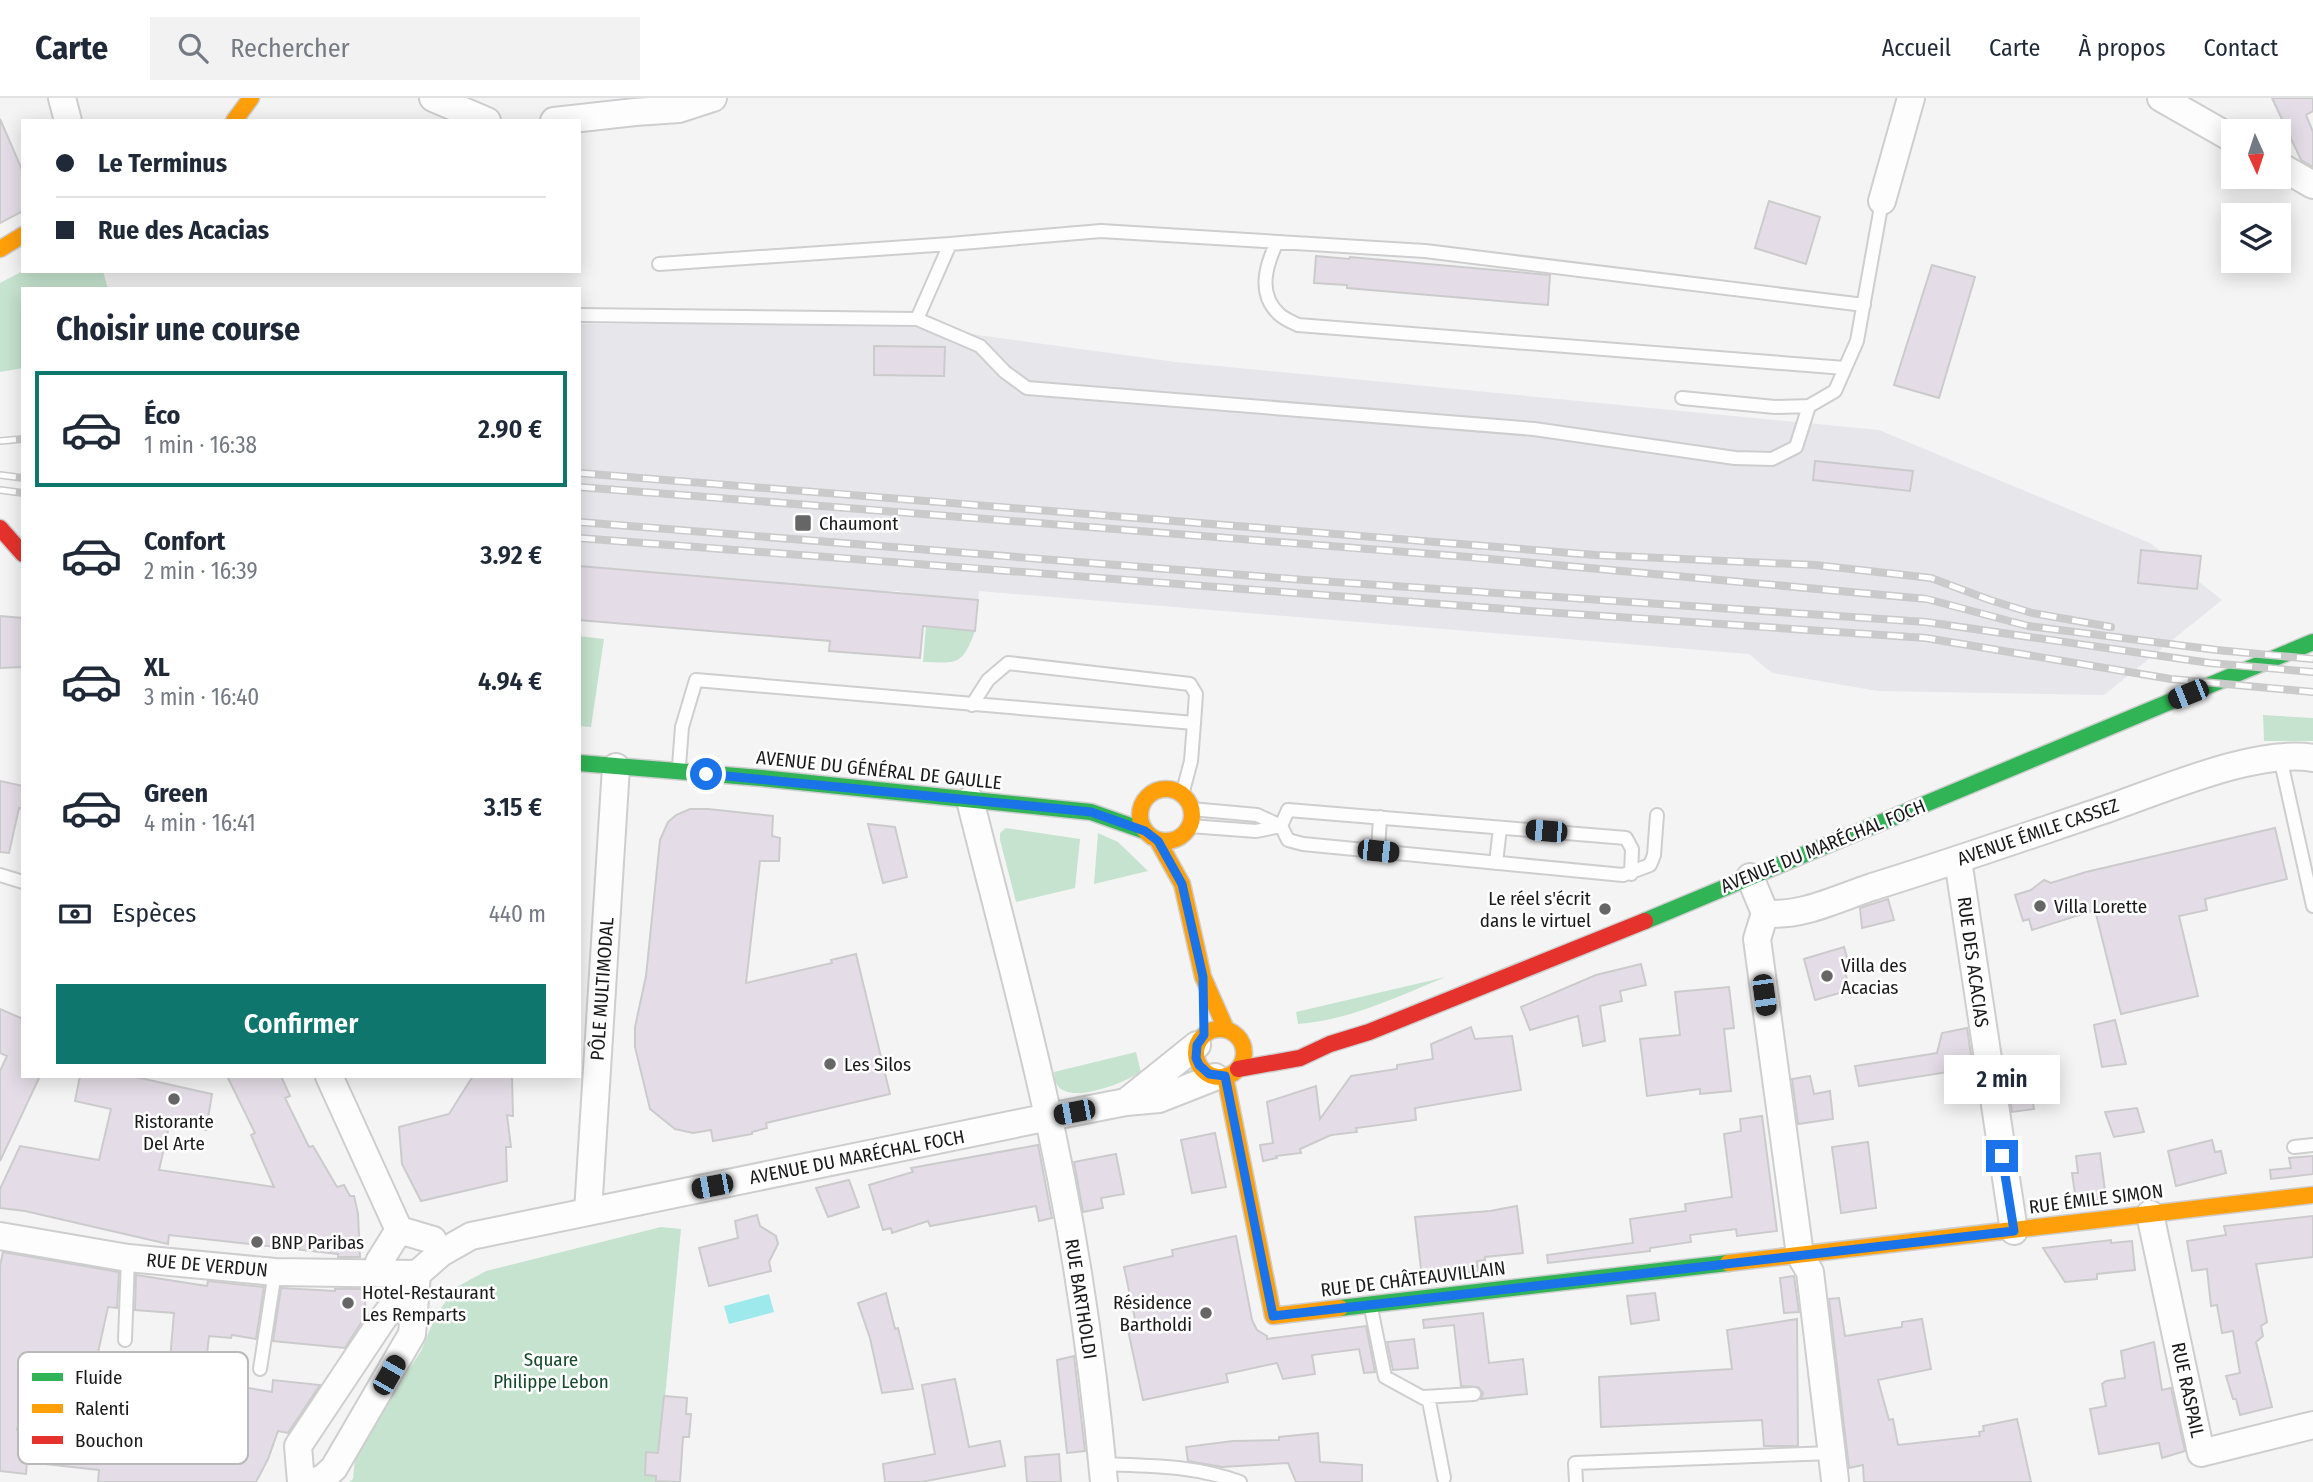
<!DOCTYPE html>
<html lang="fr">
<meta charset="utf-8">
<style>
:root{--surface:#fff;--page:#f2f2f3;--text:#1f2937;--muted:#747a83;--line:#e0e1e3;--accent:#0f766e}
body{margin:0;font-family:"Fira Sans Condensed",sans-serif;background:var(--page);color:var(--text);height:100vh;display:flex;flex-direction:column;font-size:26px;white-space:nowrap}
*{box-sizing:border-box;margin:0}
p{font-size:23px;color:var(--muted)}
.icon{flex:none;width:38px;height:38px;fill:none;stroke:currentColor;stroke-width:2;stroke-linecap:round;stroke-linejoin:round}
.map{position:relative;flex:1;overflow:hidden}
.details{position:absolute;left:21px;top:189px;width:560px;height:791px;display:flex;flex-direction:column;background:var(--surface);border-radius:0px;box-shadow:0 4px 18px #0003}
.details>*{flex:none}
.banner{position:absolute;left:21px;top:21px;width:560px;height:154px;border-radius:0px;box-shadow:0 4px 18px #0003;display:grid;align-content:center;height:154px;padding:0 35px;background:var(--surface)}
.needle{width:46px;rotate:177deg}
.tools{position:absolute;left:2221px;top:21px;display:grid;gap:14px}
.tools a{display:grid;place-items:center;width:70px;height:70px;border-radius:0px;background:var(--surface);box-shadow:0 4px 18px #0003;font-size:35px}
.end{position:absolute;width:32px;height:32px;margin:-16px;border:9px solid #1a73e8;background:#fff;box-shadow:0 0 0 4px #fff}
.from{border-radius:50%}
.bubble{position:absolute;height:49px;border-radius:0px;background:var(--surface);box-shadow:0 4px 18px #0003;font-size:23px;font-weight:600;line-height:49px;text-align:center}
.car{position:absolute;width:21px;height:42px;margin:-21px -10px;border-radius:9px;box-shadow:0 0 5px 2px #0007;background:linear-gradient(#222 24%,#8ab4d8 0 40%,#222 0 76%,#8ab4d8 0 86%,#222 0)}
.banner b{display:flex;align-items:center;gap:24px;height:66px;font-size:26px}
.banner b+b{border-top:2px solid var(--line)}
.banner i{width:18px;height:18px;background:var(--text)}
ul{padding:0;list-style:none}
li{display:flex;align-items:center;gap:21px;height:116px;margin:0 14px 10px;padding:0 21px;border:4px solid transparent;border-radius:0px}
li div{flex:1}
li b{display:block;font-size:26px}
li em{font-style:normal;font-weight:600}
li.current{border-color:var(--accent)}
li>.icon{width:63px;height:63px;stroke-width:1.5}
h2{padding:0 35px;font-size:32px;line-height:84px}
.pay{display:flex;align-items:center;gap:18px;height:77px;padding:0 35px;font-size:26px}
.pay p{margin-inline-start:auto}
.primary-button{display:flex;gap:14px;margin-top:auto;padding:14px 35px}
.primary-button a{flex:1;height:80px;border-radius:0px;background:var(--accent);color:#fff;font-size:28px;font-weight:600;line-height:80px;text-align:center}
header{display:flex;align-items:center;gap:42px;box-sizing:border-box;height:98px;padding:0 35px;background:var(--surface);border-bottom:2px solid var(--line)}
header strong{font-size:33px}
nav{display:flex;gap:38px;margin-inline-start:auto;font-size:24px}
.search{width:490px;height:63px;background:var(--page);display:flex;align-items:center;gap:18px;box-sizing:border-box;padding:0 24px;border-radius:0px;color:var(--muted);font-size:26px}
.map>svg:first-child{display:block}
.built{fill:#e6e6eb}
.green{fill:#c6e3cf}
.water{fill:#9de9ec}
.building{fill:#e4dde7;stroke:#cccbcc;stroke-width:2;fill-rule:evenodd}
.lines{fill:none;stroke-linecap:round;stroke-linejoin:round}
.lane-casing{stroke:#cececf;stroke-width:16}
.street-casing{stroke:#cececf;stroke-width:30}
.fast-casing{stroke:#cececf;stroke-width:19}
.slow-casing{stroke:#cececf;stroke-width:19}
.jam-casing{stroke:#cececf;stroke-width:19}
.lane{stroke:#fdfdfe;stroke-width:12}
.street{stroke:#fdfdfe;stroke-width:26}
.fast{stroke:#30b455;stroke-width:16}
.slow{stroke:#ff9f0a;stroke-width:16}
.jam{stroke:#e5322d;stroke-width:16}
.rail-casing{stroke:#cacacb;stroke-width:8}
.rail{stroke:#fff;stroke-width:5;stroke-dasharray:16;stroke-linecap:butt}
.route{stroke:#1a73e8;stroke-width:9}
.poi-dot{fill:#666667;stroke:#fff;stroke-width:2.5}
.labels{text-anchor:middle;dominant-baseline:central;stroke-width:5;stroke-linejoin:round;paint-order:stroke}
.poi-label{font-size:19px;fill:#1a1a1b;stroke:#fff;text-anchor:start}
.street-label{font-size:19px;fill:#1a1a1b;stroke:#fff}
.park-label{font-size:19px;fill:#154b2c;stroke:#fff}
.key{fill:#fff;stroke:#bababb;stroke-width:2}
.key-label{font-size:19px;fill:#1a1a1b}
</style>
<header>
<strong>Carte</strong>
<div class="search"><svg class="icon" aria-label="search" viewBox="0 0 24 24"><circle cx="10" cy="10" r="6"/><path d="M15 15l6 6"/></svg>Rechercher</div>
<nav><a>Accueil</a><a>Carte</a><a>À propos</a><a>Contact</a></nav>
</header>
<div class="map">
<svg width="2313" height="1384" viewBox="0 0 2313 1384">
<rect width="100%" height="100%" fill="#f4f4f5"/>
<!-- built -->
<path class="built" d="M579,226H897L1176,264L1879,332L2150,445L2222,502L2104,597L1878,593L1772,575L1749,556L979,493L975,533L923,528L920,560L901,558L907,495L899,493H888L883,557L829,553V543L639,528L640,522L606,519L605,525L579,522Z"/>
<!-- green -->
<path class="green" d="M23,173H103L108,191H23V270L0,274V185Z
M926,529L975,533C962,568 958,565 923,564Z
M579,538L604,541L591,629L579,628Z
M2263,617L2313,620V643H2264Z
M1006,730L1080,741L1075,790L1016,804L1000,742V735Z
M1098,735L1118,744L1148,773L1094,786Z
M1446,879C1398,898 1351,922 1298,926L1296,914Z
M1136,954L1141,974C1126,984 1067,1009 1056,985C1054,982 1055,978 1054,974Z
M661,1129L681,1131L657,1384H349L353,1381L356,1351L421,1253L435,1219L455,1190L486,1173Z"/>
<!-- water -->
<path class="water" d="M769,1196L774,1214L729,1226L724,1208Z"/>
<!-- building -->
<path class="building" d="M2272,0H2313V13L2306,17L2313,34V69L2301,62Z
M0,21L23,74V113L0,125Z
M1769,103L1820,119L1806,166L1755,150Z
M1316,158L1349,161L1350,159L1550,177L1548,207L1347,190V187L1314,185Z
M1932,167L1975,179L1939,300L1894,287Z
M874,248L945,249L944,278L874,277Z
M1815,363L1913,373L1910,393L1813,382Z
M2141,452L2201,458L2197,491L2138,485Z
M579,468L978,502L975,533L923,528L920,560L829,553L830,543L579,522Z
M0,518L23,520V569L0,570Z
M0,683L23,688V711L19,710L9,755L0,754Z
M690,711H708L773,718L772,738L780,740L779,763H760L746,885L832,865L831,862L856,856L890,996L766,1025L767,1030L752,1034V1036L713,1043L711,1032L693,1035L675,1031L650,1011L635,949V929L646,878L660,742L668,724L676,717Z
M868,726L895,729L907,779L883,785Z
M2275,730L2287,781L2205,801L2207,812L2179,818L2198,898L2121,916L2095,812L2032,832L2029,821L2023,823L2015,797L2031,792L2044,782L2051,785L2086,774Z
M1888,801L1894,822L1862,830L1860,810Z
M1844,849L1850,869L1844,870L1850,892L1815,902L1804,861Z
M1641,866L1646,887L1620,893L1622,903L1600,908L1605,943L1583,948L1578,918L1530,932L1521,909L1596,877Z
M1729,889L1734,930L1724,931L1731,993L1700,996V991L1647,998L1640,941L1680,937L1675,894Z
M0,911L23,921V978H40L0,1063V973L7,958L0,955Z
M2115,922L2126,966L2102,969L2094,927Z
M1471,929L1475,941L1512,938L1521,992L1415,1010L1416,1022L1356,1030L1357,1034L1331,1037L1300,1051L1301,1055L1276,1058L1277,1060L1263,1063L1260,1047L1273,1045L1267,1004L1316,988L1320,1021L1351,978L1397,971V967L1433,961L1431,946Z
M1967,930L1973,970L1859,988L1855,968L1937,955L1942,935Z
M80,978H131L212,996L206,1032L170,1024L159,1072L274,1089L251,1037L255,1035L227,978H281L290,998L285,1000L309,1049L313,1048L337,1089L344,1087L350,1098H354L358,1116L360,1159H338V1156L169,1137L168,1146L25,1113L0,1110V1091L20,1048L99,1062L111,1011L75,1003Z
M473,978H512L513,1018L507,1017L511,1049H506L507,1083L421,1103L402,1066L399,1029L449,1016Z
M1810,978L1814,996L1830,993L1833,1021L1798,1026L1792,981Z
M2028,978L2034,1011L2012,1014L2007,981Z
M2137,1010L2144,1034L2114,1039L2105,1014Z
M1762,1018L1777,1133L1737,1138L1736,1131L1690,1137L1691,1144L1650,1150V1153L1548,1165L1547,1157L1633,1145L1630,1121L1686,1113L1685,1106L1732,1099L1724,1036L1741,1033L1740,1021Z
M1215,1035L1226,1089L1192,1095L1181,1042Z
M2212,1042L2215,1054L2221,1053L2226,1075L2176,1088L2168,1053Z
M1868,1044L1876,1110L1841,1115L1832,1049Z
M1038,1047L1052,1120L1039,1123L1036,1108L930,1128L928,1123L892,1135L891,1130L883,1132L869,1087L913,1074L911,1070Z
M2100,1055L2106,1100L2076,1103L2072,1075H2078L2076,1058Z
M1116,1056L1124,1096L1101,1100L1103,1110L1083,1114L1074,1064Z
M2313,1058V1076L2271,1081L2270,1072L2291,1070L2289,1060Z
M849,1082L859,1109L828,1119L816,1090Z
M1517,1108L1523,1155L1485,1159V1162L1477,1163L1478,1173L1422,1180L1415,1119L1490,1113Z
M757,1117L760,1128L776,1138L778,1146L769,1164L771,1173L709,1188L699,1150L738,1140L735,1123Z
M2313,1118V1159L2256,1166L2267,1224L2261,1228L2263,1238L2256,1244L2272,1309L2240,1317L2236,1301H2233L2226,1278L2240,1275L2233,1233L2222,1235L2217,1207L2211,1208L2207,1171L2192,1173L2187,1143L2226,1137L2224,1128Z
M1236,1138L1252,1222L1257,1232L1267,1238V1241L1366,1228L1375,1274L1364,1275L1359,1251L1312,1257L1315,1276L1283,1281L1277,1265L1226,1276L1228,1284L1143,1302L1128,1232L1137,1230L1124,1169L1173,1158L1172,1152Z
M2111,1142V1145L2132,1143L2135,1172L2097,1176V1181L2065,1184L2043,1150Z
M3,1154L119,1174L117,1210L108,1209L97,1259L115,1261L114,1268L169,1274L174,1215L135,1212L136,1177L207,1188L208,1183L264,1189L256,1241L232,1237L231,1240L209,1238L205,1274L226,1277L225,1286L272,1294L273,1282L320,1287L288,1335L278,1333L268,1361L256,1384H98L99,1372L27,1364L26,1376L0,1373V1168ZM25,1291L187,1323L182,1353L17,1332Z
M1794,1178L1799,1214L1784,1215L1780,1180Z
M281,1190L335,1193V1191H364L366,1217L345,1250L273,1243Z
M886,1195L895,1231L898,1230L913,1291L882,1295L870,1240L858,1205Z
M1655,1195L1659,1222L1631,1226L1627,1198Z
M1839,1200L1845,1238L1902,1229V1224L1922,1221L1931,1271L1878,1282L1889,1322L1893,1321L1898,1347L1980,1338L1979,1334L1984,1333L1983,1328L2017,1321L2031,1384H1864L1863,1367L1849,1370L1829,1201Z
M1483,1215L1489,1265L1523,1261L1527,1296L1481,1301L1483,1295L1478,1289L1461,1288L1454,1227L1424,1230L1423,1222Z
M1797,1221L1798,1348H1764L1762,1322L1601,1329L1599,1279L1732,1271L1727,1232Z
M1414,1241L1418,1270L1393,1272L1387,1244Z
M2154,1244L2162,1292L2171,1290L2185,1353L2162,1360L2159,1345L2099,1356L2090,1311L2106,1308L2102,1286L2106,1283L2125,1280L2121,1253Z
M1074,1258L1085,1353L1067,1355L1057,1262Z
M955,1281L969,1349L1000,1343L1005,1368L921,1384H885L883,1366L935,1356L922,1287Z
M664,1298L687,1300L686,1316H691L689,1339H683L680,1384L656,1383V1378L645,1377L646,1354L658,1355Z
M1318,1335L1320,1364L1362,1367V1384H1296L1288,1365L1222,1369L1188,1363L1186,1349L1233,1343L1279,1342V1339Z
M1059,1356L1061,1384H1027L1025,1359Z"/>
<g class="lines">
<defs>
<path id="lane" d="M1277,144C1266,167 1257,196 1279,216C1284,221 1292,224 1298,227L1845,270
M659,166L950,146
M579,217L917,221L980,248L1005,274L1027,290L1534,331L1735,360L1772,361L1796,349L1809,308
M917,221L950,146L1101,133L1425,153L1864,207
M1682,300L1775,309L1809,308L1835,293L1857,243L1882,103
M972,607L988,582L1008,565L1190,586L1196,596L1194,625
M2280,659L2313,808
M679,668L682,629L696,582L1194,625L1191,663L1182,697
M1191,711L1257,717L1281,728L1288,712L1626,740L1632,751L1631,776
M1190,728L1256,733L1281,728L1288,742L1303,746L1623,777L1650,767L1654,757L1657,717
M1378,753L1380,719
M1496,765L1500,730
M0,777L23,784
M2294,1049L2313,1047
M1371,1210L1385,1279L1429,1303L1444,1380
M125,1242L128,1160
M260,1271L275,1174
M1423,1299L1474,1296
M1102,1366C1153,1368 1191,1367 1240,1384
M1576,1384L1575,1365L1832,1355"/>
<path id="street" d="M62,0L68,23
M433,0L487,23
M2161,0L2233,41
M554,23L635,14L679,11L713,0
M2278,67L2313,87
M1882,103L1911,0
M970,702C994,798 1020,894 1042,991C1072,1120 1092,1252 1104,1384
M1958,762L2014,1133
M1750,779L1765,815L1757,841L1800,1157L1810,1174L1835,1382
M1765,815C1799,820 1839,800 1872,789C1950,765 2027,738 2104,712C2160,693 2256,650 2313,660
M329,978L399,1132L433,1142
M1126,1004L1197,947
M588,1114L616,669
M2150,1116L2201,1355L2313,1327
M0,1138L128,1160L275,1174L417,1176
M379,1164L399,1132
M301,1384L298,1348L382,1222L417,1176L441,1155L471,1138L1049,1019L1126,1004L1159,1001L1215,979
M313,1384L323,1380L334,1370L412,1236L417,1176"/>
<path id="fast" d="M579,665L761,680L1091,714L1145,733
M1645,823L2313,544
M1340,1210L1728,1165"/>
<path id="slow" d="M234,23L251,0
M0,151L23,137
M1140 717a26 26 0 1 1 52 0a26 26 0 1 1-52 0Z
M1158,743L1182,786L1203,879L1226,931
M1196 955a24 24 0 1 1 48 0a24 24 0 1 1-48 0Z
M1225,978L1273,1218L1340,1210
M1728,1165L2313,1097"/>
<path id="jam" d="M0,430L23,456
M1238,971L1300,960L1330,946L1369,934L1645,823"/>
</defs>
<!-- lane casing -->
<use href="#lane" class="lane-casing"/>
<!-- street casing -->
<use href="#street" class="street-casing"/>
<!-- fast casing -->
<use href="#fast" class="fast-casing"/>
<!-- slow casing -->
<use href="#slow" class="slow-casing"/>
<!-- jam casing -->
<use href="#jam" class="jam-casing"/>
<!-- lane -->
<use href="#lane" class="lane"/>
<!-- street -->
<use href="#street" class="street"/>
<!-- fast -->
<use href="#fast" class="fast"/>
<!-- slow -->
<use href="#slow" class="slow"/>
<!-- jam -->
<use href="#jam" class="jam"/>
<defs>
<path id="rail" d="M0,343L23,341
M579,375L1596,457L1815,467L1931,480L1990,502L2032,515L2111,529
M0,377L23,380
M579,389L1457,458L1927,501L2028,528L2217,552L2313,561
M0,392L23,395
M579,424L1305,482L1926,524L2210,565L2313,574
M579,440L1544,514L1926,540L2171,581L2313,594"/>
</defs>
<!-- rail casing -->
<use href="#rail" class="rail-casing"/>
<!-- rail -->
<use href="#rail" class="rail"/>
</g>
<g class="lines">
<!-- route -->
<path class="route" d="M706,676L1091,714L1145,733L1158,743L1182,786L1203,879L1204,937L1197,947L1196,960L1199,967L1209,976L1225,978L1273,1218L2014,1133L2002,1058"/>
</g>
<!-- markers -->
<g class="poi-dot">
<rect x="794" y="416" width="18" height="18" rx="3.5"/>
<circle cx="2040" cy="808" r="7"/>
<circle cx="1605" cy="811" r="7"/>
<circle cx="1827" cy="878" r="7"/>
<circle cx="830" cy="966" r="7"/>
<circle cx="174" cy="1001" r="7"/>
<circle cx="257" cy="1144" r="7"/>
<circle cx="348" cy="1205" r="7"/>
<circle cx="1206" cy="1215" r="7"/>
</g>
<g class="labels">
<!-- poi labels -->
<g class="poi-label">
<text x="819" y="425">Chaumont</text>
<text x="1591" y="800" text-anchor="end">Le réel s'écrit<tspan x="1591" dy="22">dans le virtuel</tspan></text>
<text x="2054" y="808">Villa Lorette</text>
<text x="1841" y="867">Villa des<tspan x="1841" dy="22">Acacias</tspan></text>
<text x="844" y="966">Les Silos</text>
<text x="174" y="1023" text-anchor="middle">Ristorante<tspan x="174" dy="22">Del Arte</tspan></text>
<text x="271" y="1144">BNP Paribas</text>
<text x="362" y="1194">Hotel-Restaurant<tspan x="362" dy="22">Les Remparts</tspan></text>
<text x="1192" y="1204" text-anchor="end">Résidence<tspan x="1192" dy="22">Bartholdi</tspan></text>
</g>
<!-- street labels -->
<g class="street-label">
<text transform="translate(879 672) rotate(6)">AVENUE DU GÉNÉRAL DE GAULLE</text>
<text transform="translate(2038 734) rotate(-19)">AVENUE ÉMILE CASSEZ</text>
<text transform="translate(1823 748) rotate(-22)">AVENUE DU MARÉCHAL FOCH</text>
<text transform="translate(1973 864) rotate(82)">RUE DES ACACIAS</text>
<text transform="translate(602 891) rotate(-86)">PÔLE MULTIMODAL</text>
<text transform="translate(857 1059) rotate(-11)">AVENUE DU MARÉCHAL FOCH</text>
<text transform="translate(2096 1101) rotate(-7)">RUE ÉMILE SIMON</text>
<text transform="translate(207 1167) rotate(5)">RUE DE VERDUN</text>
<text transform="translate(1413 1181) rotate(-7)">RUE DE CHÂTEAUVILLAIN</text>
<text transform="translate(1081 1201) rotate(81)">RUE BARTHOLDI</text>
<text transform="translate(2188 1292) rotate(78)">RUE RASPAIL</text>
</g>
<!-- park labels -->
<g class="park-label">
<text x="551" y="1261">Square<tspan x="551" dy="22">Philippe Lebon</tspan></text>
</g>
</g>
<!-- legend -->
<rect x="18" y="1254" width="230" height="112" rx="10" class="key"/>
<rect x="32" y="1275" width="31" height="8" fill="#30b455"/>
<rect x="32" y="1306" width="31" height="9" fill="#ff9f0a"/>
<rect x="32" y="1338" width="31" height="8" fill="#e5322d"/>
<g class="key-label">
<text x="75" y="1286">Fluide</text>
<text x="75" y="1317">Ralenti</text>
<text x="75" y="1349">Bouchon</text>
</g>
</svg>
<div class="tools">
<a><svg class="needle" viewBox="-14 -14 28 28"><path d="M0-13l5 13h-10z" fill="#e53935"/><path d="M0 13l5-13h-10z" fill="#747a83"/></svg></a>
<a><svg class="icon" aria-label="layers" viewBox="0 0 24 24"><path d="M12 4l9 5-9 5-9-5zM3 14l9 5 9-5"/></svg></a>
</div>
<i class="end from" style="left:706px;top:676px"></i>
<i class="end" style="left:2002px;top:1058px"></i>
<div class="bubble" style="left:1944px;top:957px;width:116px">2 min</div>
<i class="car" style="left:2188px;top:596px;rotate:248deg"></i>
<i class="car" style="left:1546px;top:733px;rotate:275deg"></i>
<i class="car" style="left:1378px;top:753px;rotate:96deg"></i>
<i class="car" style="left:1764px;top:897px;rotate:172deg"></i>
<i class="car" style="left:1074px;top:1014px;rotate:259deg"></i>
<i class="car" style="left:712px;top:1088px;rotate:259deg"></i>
<i class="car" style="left:389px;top:1277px;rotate:30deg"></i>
<div class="banner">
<b><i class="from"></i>Le Terminus</b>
<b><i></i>Rue des Acacias</b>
</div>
<section class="details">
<h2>Choisir une course</h2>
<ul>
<li class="current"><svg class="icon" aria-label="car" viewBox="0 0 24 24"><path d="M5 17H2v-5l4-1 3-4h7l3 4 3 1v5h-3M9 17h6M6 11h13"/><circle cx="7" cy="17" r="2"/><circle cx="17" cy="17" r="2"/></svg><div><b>Éco</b><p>1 min · 16:38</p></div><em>2.90 €</em></li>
<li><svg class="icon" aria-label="car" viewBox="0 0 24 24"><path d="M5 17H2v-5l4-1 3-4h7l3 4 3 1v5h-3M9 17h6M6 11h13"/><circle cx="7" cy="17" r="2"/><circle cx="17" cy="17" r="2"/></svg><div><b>Confort</b><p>2 min · 16:39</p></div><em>3.92 €</em></li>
<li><svg class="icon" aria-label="car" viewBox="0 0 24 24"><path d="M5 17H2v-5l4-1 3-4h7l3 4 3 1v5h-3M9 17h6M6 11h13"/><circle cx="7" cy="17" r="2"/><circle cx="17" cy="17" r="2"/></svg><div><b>XL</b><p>3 min · 16:40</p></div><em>4.94 €</em></li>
<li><svg class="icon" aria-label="car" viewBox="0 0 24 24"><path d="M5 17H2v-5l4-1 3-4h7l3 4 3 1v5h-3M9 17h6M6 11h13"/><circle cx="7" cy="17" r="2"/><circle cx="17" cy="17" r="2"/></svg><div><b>Green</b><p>4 min · 16:41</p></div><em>3.15 €</em></li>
</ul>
<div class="pay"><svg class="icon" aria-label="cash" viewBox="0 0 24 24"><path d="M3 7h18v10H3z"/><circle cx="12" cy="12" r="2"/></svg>Espèces<p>440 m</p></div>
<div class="primary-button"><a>Confirmer</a></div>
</section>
</div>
